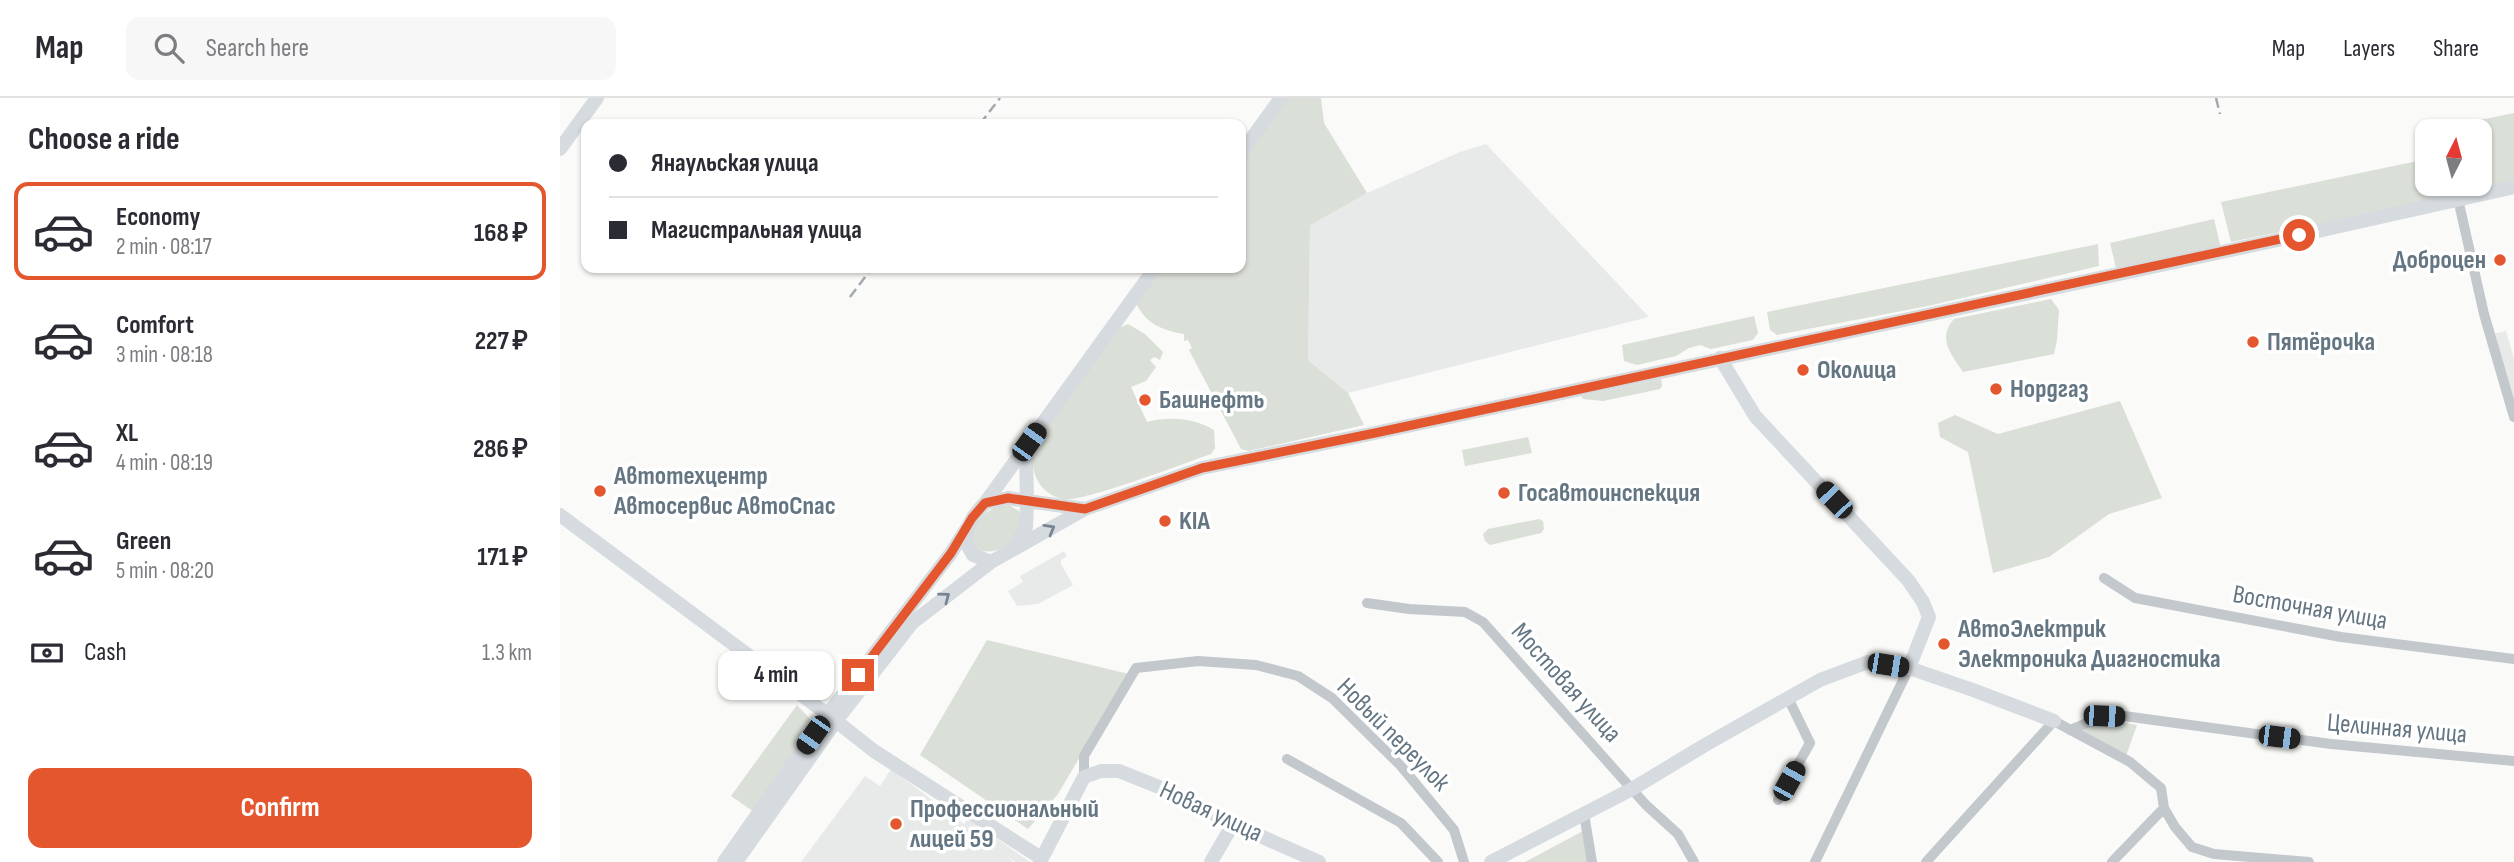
<!DOCTYPE html>
<meta charset="utf-8">
<style>
:root{--surface:#fff;--page:#f7f7f7;--text:#2b2b33;--muted:#7c7c81;--line:#e1e1e2;--accent:#e4572e}
body{margin:0;font-family:"Sofia Sans Condensed",sans-serif;background:var(--page);color:var(--text);height:100vh;display:flex;flex-direction:column;font-size:26px;white-space:nowrap}
*{box-sizing:border-box;margin:0}
p{font-size:23px;color:var(--muted)}
.icon{flex:none;width:38px;height:38px;fill:none;stroke:currentColor;stroke-width:2;stroke-linecap:round;stroke-linejoin:round}
.map{position:relative;flex:1;overflow:hidden}
.panel{display:flex;flex-direction:column;background:var(--surface);width:560px}
.panel>*{flex:none}
.top-card{position:absolute;left:21px;top:21px;width:665px;height:154px;border-radius:14px;box-shadow:0 2px 5px #0004;display:grid;align-content:center;height:154px;padding:0 28px;background:var(--surface)}
.needle{width:46px;rotate:6deg}
.controls{position:absolute;left:1855px;top:21px;display:grid;gap:14px}
.controls a{display:grid;place-items:center;width:77px;height:77px;border-radius:14px;background:var(--surface);box-shadow:0 2px 5px #0004;font-size:35px}
.end{position:absolute;width:32px;height:32px;margin:-16px;border:9px solid #e4572e;background:#fff;box-shadow:0 0 0 4px #fff}
.from{border-radius:50%}
.bubble{position:absolute;height:49px;border-radius:14px;background:var(--surface);box-shadow:0 2px 5px #0004;font-size:23px;font-weight:700;line-height:49px;text-align:center}
.car{position:absolute;width:21px;height:42px;margin:-21px -10px;border-radius:9px;box-shadow:0 0 5px 2px #0007;background:linear-gradient(#222 24%,#8ab4d8 0 40%,#222 0 76%,#8ab4d8 0 86%,#222 0)}
.top-card b{display:flex;align-items:center;gap:24px;height:66px;font-size:26px}
.top-card b+b{border-top:2px solid var(--line)}
.top-card i{width:18px;height:18px;background:var(--text)}
ul{padding:0;list-style:none}
li{display:flex;align-items:center;gap:21px;height:98px;margin:0 14px 10px;padding:0 14px;border:4px solid transparent;border-radius:14px}
li div{flex:1}
li b{display:block;font-size:26px}
li em{font-style:normal;font-weight:700}
li.on{border-color:var(--accent)}
li>.icon{width:63px;height:63px;stroke-width:1.5}
h2{padding:0 28px;font-size:32px;line-height:84px}
.pay{display:flex;align-items:center;gap:18px;height:77px;padding:0 28px;font-size:26px}
.pay p{margin-inline-start:auto}
.cta{display:flex;gap:14px;margin-top:auto;padding:14px 28px}
.cta a{flex:1;height:80px;border-radius:14px;background:var(--accent);color:#fff;font-size:28px;font-weight:700;line-height:80px;text-align:center}
header{display:flex;align-items:center;gap:42px;box-sizing:border-box;height:98px;padding:0 35px;background:var(--surface);border-bottom:2px solid var(--line)}
header strong{font-size:33px}
nav{display:flex;gap:38px;margin-inline-start:auto;font-size:24px}
.search{width:490px;height:63px;background:var(--page);display:flex;align-items:center;gap:18px;box-sizing:border-box;padding:0 24px;border-radius:14px;color:var(--muted);font-size:26px}
main{display:flex;flex:1;min-height:0}
.map>svg:first-child{display:block}
.built{fill:#e8e9e9}
.green{fill:#dadfd7}
.lines{fill:none;stroke-linecap:round;stroke-linejoin:round}
.street{stroke:#c3c8cc;stroke-width:10}
.secondary{stroke:#d6dbdf;stroke-width:14}
.primary{stroke:#d6dbdf;stroke-width:14}
.rail{stroke:#a2aab0;stroke-width:2.5;stroke-dasharray:10 5;stroke-linecap:butt}
.oneway{stroke:#768591}
.route{stroke:#e4572e;stroke-width:9}
.poi-dot{fill:#e4572e;stroke:#fff;stroke-width:2.5}
.labels{text-anchor:middle;dominant-baseline:central;stroke-width:7;stroke-linejoin:round;paint-order:stroke}
.poi-label{font-size:26px;font-weight:bold;fill:#657683;stroke:#fff;text-anchor:start}
.street-label{font-size:26px;fill:#657683;stroke:#fff}
</style>
<header>
<strong>Map</strong>
<div class="search"><svg class="icon" aria-label="search" viewBox="0 0 24 24"><circle cx="10" cy="10" r="6"/><path d="M15 15l6 6"/></svg>Search here</div>
<nav><a>Map</a><a>Layers</a><a>Share</a></nav>
</header>
<main>
<section class="panel">
<h2>Choose a ride</h2>
<ul>
<li class="on"><svg class="icon" aria-label="car" viewBox="0 0 24 24"><path d="M5 17H2v-5l4-1 3-4h7l3 4 3 1v5h-3M9 17h6M6 11h13"/><circle cx="7" cy="17" r="2"/><circle cx="17" cy="17" r="2"/></svg><div><b>Economy</b><p>2 min · 08:17</p></div><em>168 ₽</em></li>
<li><svg class="icon" aria-label="car" viewBox="0 0 24 24"><path d="M5 17H2v-5l4-1 3-4h7l3 4 3 1v5h-3M9 17h6M6 11h13"/><circle cx="7" cy="17" r="2"/><circle cx="17" cy="17" r="2"/></svg><div><b>Comfort</b><p>3 min · 08:18</p></div><em>227 ₽</em></li>
<li><svg class="icon" aria-label="car" viewBox="0 0 24 24"><path d="M5 17H2v-5l4-1 3-4h7l3 4 3 1v5h-3M9 17h6M6 11h13"/><circle cx="7" cy="17" r="2"/><circle cx="17" cy="17" r="2"/></svg><div><b>XL</b><p>4 min · 08:19</p></div><em>286 ₽</em></li>
<li><svg class="icon" aria-label="car" viewBox="0 0 24 24"><path d="M5 17H2v-5l4-1 3-4h7l3 4 3 1v5h-3M9 17h6M6 11h13"/><circle cx="7" cy="17" r="2"/><circle cx="17" cy="17" r="2"/></svg><div><b>Green</b><p>5 min · 08:20</p></div><em>171 ₽</em></li>
</ul>
<div class="pay"><svg class="icon" aria-label="cash" viewBox="0 0 24 24"><path d="M3 7h18v10H3z"/><circle cx="12" cy="12" r="2"/></svg>Cash<p>1.3 km</p></div>
<div class="cta"><a>Confirm</a></div>
</section>
<div class="map">
<svg width="1954" height="764" viewBox="0 0 1954 764">
<rect width="100%" height="100%" fill="#fafaf8"/>
<!-- built -->
<path class="built" d="M926,46L1089,219L788,295L748,262L750,126L807,95L900,54Z
M1946,233L1954,260V305L1933,236Z
M504,453L507,458L501,462V466L513,487L478,506L457,508L448,493L463,484L460,478Z
M331,671L404,726L408,720L470,764H455L446,757L453,764H241L305,678L320,688Z"/>
<!-- green -->
<path class="green" d="M726,0H761L764,25L807,95L750,127L748,262L788,295L804,327L689,353L681,351L629,252L632,250L628,242L624,243V236C602,232 586,226 576,205L602,170H681V61Z
M1954,15V86L1671,144L1661,104L1867,61V86H1920V33H1896L1895,27Z
M1654,121L1661,150L1557,174L1550,145Z
M1538,146L1539,168L1368,208L1217,237L1210,232L1207,214Z
M1491,201L1499,212L1497,242L1494,256L1403,274C1391,256 1377,240 1394,221Z
M1194,218L1198,235L1193,242L1151,251L1140,247L1129,250L1116,258L1077,267L1064,263L1062,247Z
M568,226L585,236L603,254L600,262L594,259L590,262L596,269L586,283L571,289L587,324C610,318 634,320 654,332L655,350L651,356C628,364 519,406 502,401C476,394 469,370 474,346L559,230Z
M1101,281L1102,288L1100,291L1043,303L1023,301L1021,298Z
M1560,303L1602,400L1549,416L1489,459L1433,475L1408,354L1380,339L1378,325L1395,317L1438,336Z
M968,339L972,355L905,368L902,352Z
M449,407L459,413C472,462 389,467 417,425C426,412 433,409 449,407Z
M979,421L983,423L984,431L981,435L930,447L925,443L923,436L928,431Z
M427,542L569,576L498,696L468,731L360,657Z
M237,607L250,621L243,644L194,714L171,698Z
M1547,622L1577,627L1566,658L1518,633Z
M1023,733L1028,764H965Z"/>
<g class="lines">
<!-- street -->
<path class="street" d="M1898,101L1924,216L1954,319
M1544,480L1575,500L1781,539L1954,561
M807,505L849,511L905,514L923,524L1086,707L1118,736L1134,764
M1510,632L1543,618H1564L1771,646L1954,663
M727,661L841,725L878,764
M524,679V658L576,570L638,563L696,567L738,578L772,600L841,668L894,732L904,764
M1218,702L1250,645L1228,600
M1024,716L1032,764
M1255,764L1349,570
M1366,764L1494,623L1570,664L1601,690L1604,710L1615,729L1632,749L1654,756L1749,764
M1552,764L1604,710"/>
<!-- secondary -->
<path class="secondary" d="M0,51L37,0
M1160,260L1195,318L1348,482L1363,504L1369,519L1349,570
M276,623L314,653L481,760
M480,764L524,679L541,673H559L614,695L673,726L759,764
M651,764L673,726
M931,764L1072,691L1145,647L1260,582L1308,564L1349,570L1413,592L1494,623"/>
<!-- primary -->
<path class="primary" d="M681,55L721,0
M468,348L466,359L467,403L525,411
M425,405L595,170
M0,417L275,622
M431,464L413,457C400,437 409,421 425,405L448,400L467,403L466,429L454,451
M164,764L268,616L391,455L407,430
M176,764L276,623L352,525L431,464L525,411L642,370L815,335L1713,143L1954,89"/>
<!-- rail -->
<path class="rail" d="M1656,0L1660,16
M420,26L440,0
M290,199L312,170"/>
</g>
<!-- one-way arrows -->
<defs><path id="oneway-chevron" d="M-2-3.5L2.5 0L-2 3.5" fill="none" stroke-width="1.6" stroke-linecap="round" stroke-linejoin="round" transform="scale(1.75)"/></defs>
<g class="oneway">
<use href="#oneway-chevron" transform="translate(490 431) rotate(-30)"/>
<use href="#oneway-chevron" transform="translate(385 499) rotate(-37)"/>
</g>
<g class="lines">
<!-- route -->
<path class="route" d="M298,577L391,455L412,420L425,405L448,400L525,411L642,370L815,335L1739,137"/>
</g>
<!-- markers -->
<g class="poi-dot">
<circle cx="1940" cy="162" r="7"/>
<circle cx="1693" cy="244" r="7"/>
<circle cx="1243" cy="272" r="7"/>
<circle cx="1436" cy="291" r="7"/>
<circle cx="585" cy="302" r="7"/>
<circle cx="40" cy="393" r="7"/>
<circle cx="944" cy="395" r="7"/>
<circle cx="605" cy="423" r="7"/>
<circle cx="1384" cy="546" r="7"/>
<circle cx="336" cy="726" r="7"/>
</g>
<g class="labels">
<!-- poi labels -->
<g class="poi-label">
<text x="1926" y="162" text-anchor="end">Доброцен</text>
<text x="1707" y="244">Пятёрочка</text>
<text x="1257" y="272">Околица</text>
<text x="1450" y="291">Нордгаз</text>
<text x="599" y="302">Башнефть</text>
<text x="54" y="378">Автотехцентр<tspan x="54" dy="30">Автосервис АвтоСпас</tspan></text>
<text x="958" y="395">Госавтоинспекция</text>
<text x="619" y="423">KIA</text>
<text x="1398" y="531">АвтоЭлектрик<tspan x="1398" dy="30">Электроника Диагностика</tspan></text>
<text x="350" y="711">Профессиональный<tspan x="350" dy="30">лицей 59</tspan></text>
</g>
<!-- street labels -->
<g class="street-label">
<text transform="translate(1750 510) rotate(10)">Восточная улица</text>
<text transform="translate(1006 585) rotate(48)">Мостовая улица</text>
<text transform="translate(1837 631) rotate(5)">Целинная улица</text>
<text transform="translate(833 637) rotate(45)">Новый переулок</text>
<text transform="translate(651 714) rotate(25)">Новая улица</text>
</g>
</g>
</svg>
<div class="controls">
<a><svg class="needle" viewBox="-14 -14 28 28"><path d="M0-13l5 13h-10z" fill="#e53935"/><path d="M0 13l5-13h-10z" fill="#7c7c81"/></svg></a>
</div>
<i class="end from" style="left:1739px;top:137px"></i>
<i class="end" style="left:298px;top:577px"></i>
<div class="bubble" style="left:158px;top:553px;width:116px">4 min</div>
<i class="car" style="left:469px;top:344px;rotate:36deg"></i>
<i class="car" style="left:1274px;top:402px;rotate:316deg"></i>
<i class="car" style="left:1328px;top:567px;rotate:99deg"></i>
<i class="car" style="left:1544px;top:618px;rotate:92deg"></i>
<i class="car" style="left:253px;top:637px;rotate:215deg"></i>
<i class="car" style="left:1719px;top:639px;rotate:97deg"></i>
<i class="car" style="left:1229px;top:683px;rotate:29deg"></i>
<div class="top-card">
<b><i class="from"></i>Янаульская улица</b>
<b><i></i>Магистральная улица</b>
</div>
</div>
</main>
